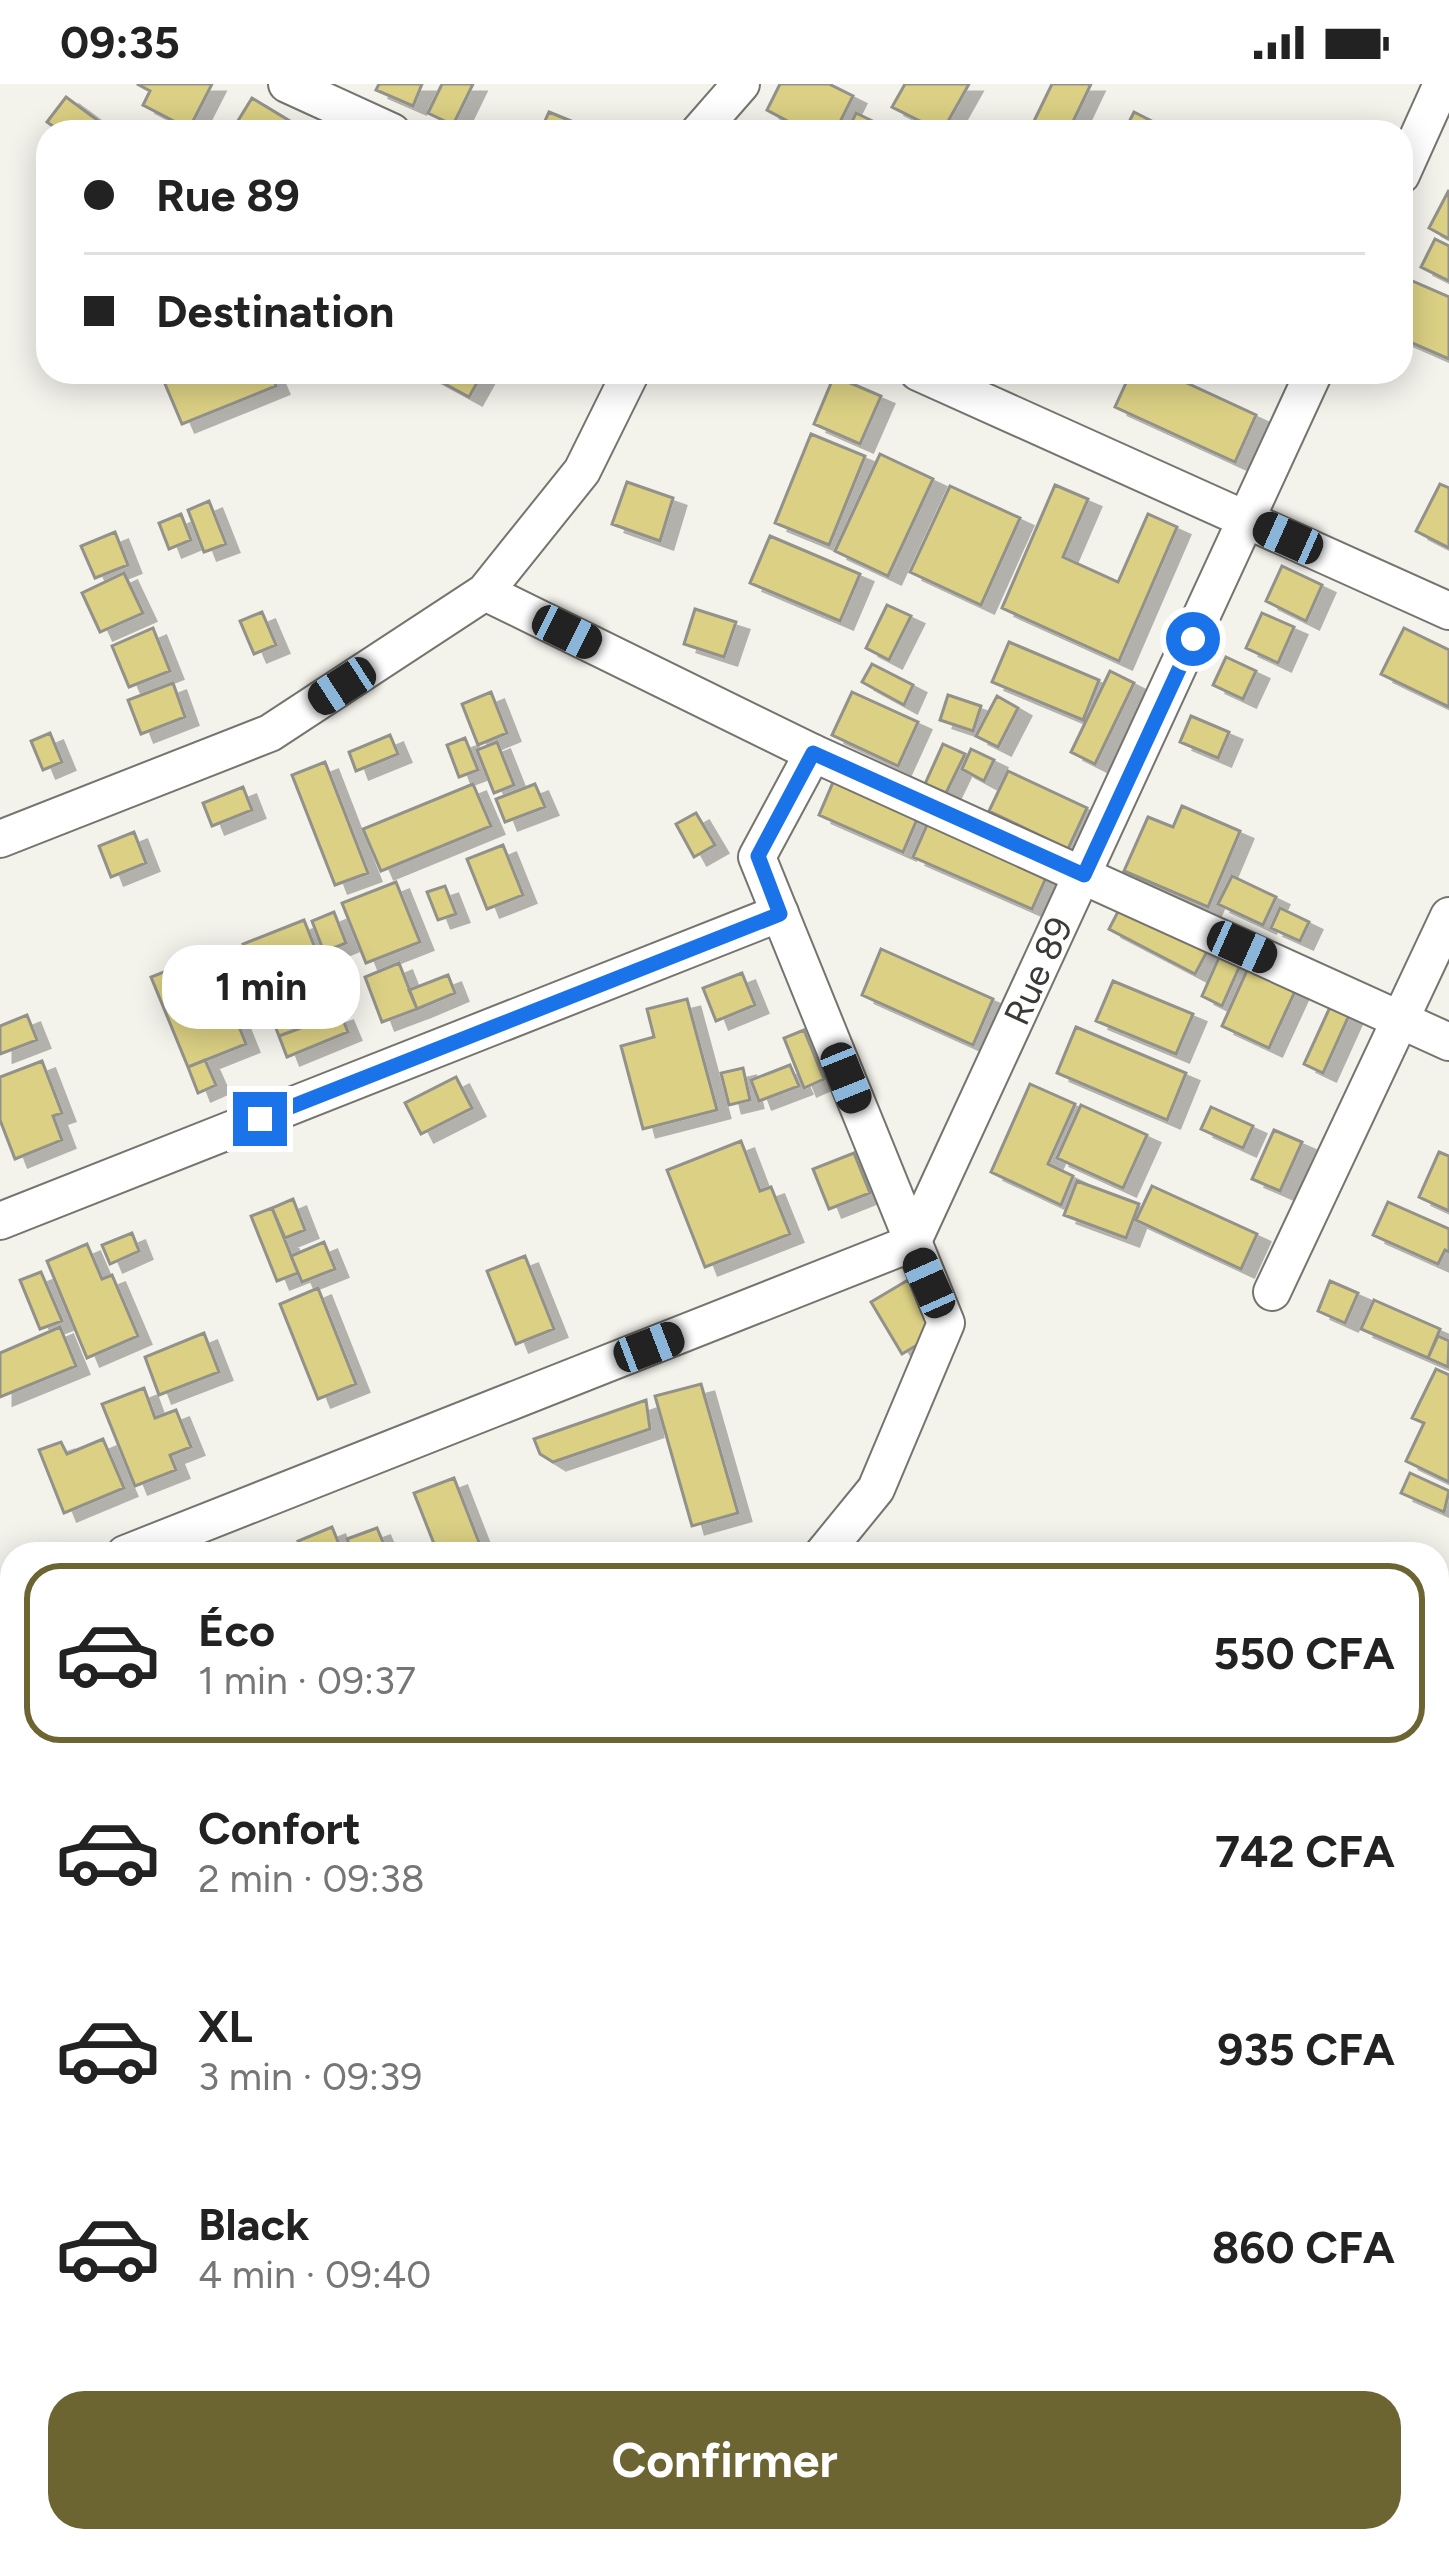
<!DOCTYPE html>
<html lang="fr">
<meta charset="utf-8">
<style>
:root{--surface:#fff;--page:#f2f2f2;--text:#222;--muted:#767676;--line:#e0e0e0;--accent:#6c6431}
body{margin:0;font-family:Figtree,sans-serif;background:var(--page);color:var(--text);height:100vh;display:flex;flex-direction:column;font-size:45px;white-space:nowrap}
*{box-sizing:border-box;margin:0}
p{font-size:39px;color:var(--muted)}
.icon{flex:none;width:66px;height:66px;fill:none;stroke:currentColor;stroke-width:2;stroke-linecap:round;stroke-linejoin:round}
.map{position:relative;flex:1;overflow:hidden}
.side{position:absolute;left:0px;top:1458px;width:1449px;height:1011px;display:flex;flex-direction:column;background:var(--surface);border-radius:36px 36px 0 0;box-shadow:0 6px 30px #0003}
.side>*{flex:none}
.banner{position:absolute;left:36px;top:36px;width:1377px;height:264px;border-radius:36px;box-shadow:0 6px 30px #0003;display:grid;align-content:center;height:264px;padding:0 48px;background:var(--surface)}
.end{position:absolute;width:54px;height:54px;margin:-27px;border:15px solid #1a73e8;background:#fff;box-shadow:0 0 0 6px #fff}
.from{border-radius:50%}
.bubble{position:absolute;height:84px;border-radius:36px;background:var(--surface);box-shadow:0 6px 30px #0003;font-size:39px;font-weight:700;line-height:84px;text-align:center}
.car{position:absolute;width:36px;height:72px;margin:-36px -18px;border-radius:15px;box-shadow:0 0 9px 3px #0007;background:linear-gradient(#222 24%,#8ab4d8 0 40%,#222 0 76%,#8ab4d8 0 86%,#222 0)}
.banner b{display:flex;align-items:center;gap:42px;height:114px;font-size:45px}
.banner b+b{border-top:3px solid var(--line)}
.banner i{width:30px;height:30px;background:var(--text)}
ul{padding:21px 0 0;list-style:none}
li{display:flex;align-items:center;gap:36px;height:180px;margin:0 24px 18px;padding:0 24px;border:6px solid transparent;border-radius:36px}
li div{flex:1}
li b{display:block;font-size:45px}
li em{font-style:normal;font-weight:700}
li.selected{border-color:var(--accent)}
li>.icon{width:108px;height:108px;stroke-width:1.5}
.button{display:flex;gap:24px;margin-top:auto;padding:24px 48px}
.button a{flex:1;height:138px;border-radius:36px;background:var(--accent);color:#fff;font-size:48px;font-weight:700;line-height:138px;text-align:center}
.status{display:flex;justify-content:space-between;align-items:center;height:84px;padding:0 60px;background:var(--surface);direction:ltr}
.status svg{height:33px;fill:currentColor}
.map>svg:first-child{display:block}
.lines{fill:none;stroke-linecap:round;stroke-linejoin:round}
.stream{stroke:#99925d;stroke-width:14}
.building{fill:#dbd084;stroke:#92918a;stroke-width:3;filter:url(#shadow)}
.minor-casing{stroke:#75746e;stroke-width:40}
.secondary-casing{stroke:#75746e;stroke-width:56}
.minor{stroke:#fff;stroke-width:36}
.secondary{stroke:#fff;stroke-width:51}
.route{stroke:#1a73e8;stroke-width:15}
.labels{text-anchor:middle;dominant-baseline:central;stroke-width:9;stroke-linejoin:round;paint-order:stroke}
.street-label{font-size:36px;fill:#3a3a37;stroke:#fff}
</style>
<div class="status"><b>09:35</b><svg viewBox="0 0 49 12"><path d="M0 12V9h3v3zM5 12V6h3v6zM10 12V3h3v9zM15 12V0h3v12zM26 1h20v11H26zM47 4h2v5h-2z"/></svg></div>
<div class="map">
<svg width="1449" height="2468" viewBox="0 0 1449 2468">
<defs>
<filter id="shadow"><feDropShadow dx="13" dy="8" stdDeviation="0" flood-color="#0004"/></filter>
</defs>
<rect width="100%" height="100%" fill="#f3f2eb"/>
<g class="lines">
<!-- stream -->
<path class="stream" d="M1437,2190L1449,2182
M1172,2468L1182,2457"/>
</g>
<!-- building -->
<path class="building" d="M137,0H212L189,45L143,21L150,7Z
M379,0H422L413,22L376,6Z
M442,0H473L453,41L428,29Z
M780,0H829L853,12L835,48H808L767,26Z
M905,0H969L942,48L892,23Z
M1052,0H1091L1068,48H1057L1034,37Z
M66,13L100,38L92,48H61L47,38Z
M252,14L308,48H231Z
M549,28L598,48H540Z
M1134,28L1169,46L1168,48H1124Z
M856,29L895,48H847Z
M1449,106V155L1429,144Z
M1435,155L1449,162V197L1421,183Z
M1401,192L1449,213V275L1401,254Z
M160,288H270L276,302L182,340Z
M423,288H483L469,313Z
M1131,288H1163L1256,331L1235,378L1115,323Z
M834,292L881,312L860,360L814,340Z
M811,350L865,372L829,461L775,439Z
M880,370L933,395L888,492L835,467Z
M627,398L673,414L660,457L612,440Z
M1440,400L1449,404V464L1416,447Z
M1055,401L1088,415L1063,473L1118,498L1148,430L1177,443L1119,577L1002,524Z
M950,402L1020,434L981,521L910,488Z
M209,417L226,460L204,468L188,426Z
M181,430L191,456L169,465L159,439Z
M115,448L128,481L95,494L81,462Z
M770,452L860,490L840,537L750,499Z
M1282,482L1322,501L1306,537L1266,517Z
M124,489L143,529L100,548L82,509Z
M887,521L911,532L889,576L866,564Z
M695,525L736,538L724,573L684,560Z
M262,528L276,561L254,570L240,537Z
M1262,529L1294,543L1278,579L1246,564Z
M153,544L170,587L129,603L112,562Z
M1404,544L1449,566V623L1381,590Z
M1009,558L1099,596L1083,636L992,598Z
M1226,573L1256,587L1243,615L1213,601Z
M872,580L913,601L904,621L862,598Z
M1110,587L1134,599L1095,680L1071,668Z
M173,599L185,633L141,650L128,616Z
M491,608L507,649L478,661L462,620Z
M852,608L918,638L898,682L832,651Z
M948,611L981,622L973,647L940,636Z
M997,612L1018,624L998,663L976,652Z
M1191,632L1229,648L1218,674L1180,658Z
M50,649L62,678L43,686L31,657Z
M390,651L398,670L356,687L349,668Z
M465,654L478,686L459,693L447,661Z
M497,658L514,701L494,709L477,666Z
M943,660L965,670L946,709L925,700Z
M971,665L994,676L984,697L962,685Z
M325,678L368,789L335,801L292,691Z
M1008,687L1087,724L1068,765L989,727Z
M834,696L918,733L903,768L819,731Z
M473,700L491,742L381,787L363,745Z
M535,700L545,723L505,738L496,715Z
M243,703L252,726L212,742L203,719Z
M1182,722L1240,747L1208,823L1124,787L1148,733L1173,743Z
M696,729L715,761L694,773L676,740Z
M930,734L1049,787L1032,825L913,773Z
M134,748L146,779L111,793L99,762Z
M503,761L523,811L487,825L467,775Z
M1232,792L1276,813L1263,841L1218,820Z
M396,798L420,858L366,879L342,819Z
M445,802L456,830L438,836L427,808Z
M1124,816L1210,862L1195,890L1109,845Z
M1280,824L1309,838L1300,857L1271,844Z
M334,828L346,859L324,868L312,837Z
M304,836L332,907L290,924L298,945L279,952L243,860Z
M881,865L993,915L973,961L862,911Z
M1221,869L1241,879L1222,922L1202,912Z
M210,870L246,960L188,983L151,893Z
M399,879L417,925L382,938L365,893Z
M1249,882L1297,903L1269,964L1222,942Z
M742,889L755,921L716,937L703,904Z
M448,891L455,909L417,925L409,906Z
M1113,897L1193,930L1176,970L1096,937Z
M1336,910L1355,918L1323,989L1304,980Z
M687,915L717,1026L643,1045L621,962L654,953L647,925Z
M340,929L348,948L287,973L279,952Z
M27,931L37,956L0,970V942Z
M1076,943L1186,989L1167,1036L1057,989Z
M804,946L824,995L804,1004L784,954Z
M205,976L216,1001L198,1009L188,983Z
M42,977L62,1029L53,1032L62,1056L15,1075L0,1036V993Z
M790,981L799,1002L759,1017L751,996Z
M743,984L750,1016L729,1021L721,989Z
M456,993L472,1024L421,1050L405,1019Z
M1030,1000L1075,1020L1048,1080L1073,1092L1061,1121L991,1088Z
M1081,1021L1147,1051L1123,1104L1057,1074Z
M1211,1023L1253,1042L1243,1064L1201,1045Z
M1274,1046L1302,1058L1280,1107L1252,1095Z
M741,1057L760,1107L771,1103L790,1150L705,1183L667,1086Z
M1439,1068L1449,1072V1127L1419,1113Z
M854,1069L870,1109L829,1125L813,1085Z
M1077,1097L1139,1120L1126,1154L1064,1131Z
M1152,1102L1257,1150L1241,1185L1136,1136Z
M293,1115L305,1146L285,1154L272,1124Z
M1388,1118L1449,1145V1168L1445,1166L1438,1180L1373,1151Z
M272,1124L298,1189L277,1197L251,1132Z
M132,1149L139,1167L110,1180L102,1161Z
M324,1158L335,1185L302,1198L291,1172Z
M87,1160L102,1195L112,1191L138,1252L87,1274L47,1177Z
M525,1172L554,1245L516,1260L487,1187Z
M41,1188L62,1237L40,1245L20,1196Z
M908,1196L939,1248L902,1270L871,1218Z
M1330,1197L1358,1209L1345,1239L1318,1227Z
M318,1204L356,1300L318,1315L280,1220Z
M1374,1216L1440,1245L1428,1274L1361,1245Z
M60,1243L76,1282L0,1313V1269Z
M204,1249L219,1288L159,1311L145,1273Z
M1438,1252L1449,1257L1448,1283L1428,1274Z
M1436,1285L1449,1291V1398L1406,1377L1424,1339L1412,1334Z
M701,1300L738,1429L692,1442L655,1312Z
M144,1304L155,1334L176,1326L191,1363L170,1371L176,1386L135,1402L102,1320Z
M646,1316L650,1345L553,1378L540,1370L534,1355Z
M103,1355L124,1404L64,1429L39,1366L61,1358L67,1370Z
M1410,1389L1449,1407L1444,1428L1401,1409Z
M454,1394L482,1466L471,1470H438L414,1409Z
M332,1443L343,1470H303L298,1457Z
M377,1444L388,1470H353L347,1455Z
M12,1752V1848L10,1849L0,1823V1756Z
M0,1879L12,1910V1924L0,1928Z
M1449,1933V1983L1437,1992V1937L1439,1940Z
M12,1996V2079L4,2058L0,2060V2001Z"/>
<g class="lines">
<defs>
<g id="minor">
<path d="M287,0L392,48"/>
<path d="M699,48L741,0"/>
<path d="M1401,91L1442,0"/>
<path d="M918,288L1449,527"/>
<path d="M485,508L813,669L1449,958"/>
<path d="M813,669L757,773L946,1239L876,1405L823,1470"/>
<path d="M0,755L270,649L485,508L582,387L631,288"/>
<path d="M0,1137L780,829"/>
<path id="s1" d="M912,1159L1314,288"/>
<path d="M1272,1208L1449,832"/>
<path d="M125,1470L912,1159"/>
<path d="M0,1519L12,1514"/>
<path d="M0,1976L12,1971"/>
<path d="M0,2410L12,2405"/>
</g>
<path id="secondary" d="M0,2242L12,2265
M117,2457L123,2468"/>
</defs>
<!-- minor casing -->
<use href="#minor" class="minor-casing"/>
<!-- secondary casing -->
<use href="#secondary" class="secondary-casing"/>
<!-- minor -->
<use href="#minor" class="minor"/>
<!-- secondary -->
<use href="#secondary" class="secondary"/>
</g>
<g class="lines">
<!-- route -->
<path class="route" d="M260,1035L780,830L758,772L813,669L1084,791L1193,555"/>
</g>
<g class="labels">
<!-- street labels -->
<g class="street-label">
<text stroke="none"><textPath href="#s1" startOffset="300">Rue 89</textPath></text>
</g>
</g>
</svg>
<i class="end from" style="left:1193px;top:555px"></i>
<i class="end" style="left:260px;top:1035px"></i>
<div class="bubble" style="left:162px;top:861px;width:198px">1 min</div>
<i class="car" style="left:1288px;top:454px;rotate:294deg"></i>
<i class="car" style="left:567px;top:548px;rotate:116deg"></i>
<i class="car" style="left:342px;top:602px;rotate:237deg"></i>
<i class="car" style="left:1242px;top:863px;rotate:114deg"></i>
<i class="car" style="left:846px;top:994px;rotate:158deg"></i>
<i class="car" style="left:929px;top:1199px;rotate:336deg"></i>
<i class="car" style="left:649px;top:1263px;rotate:69deg"></i>
<div class="banner">
<b><i class="from"></i>Rue 89</b>
<b><i></i>Destination</b>
</div>
<section class="side">
<ul>
<li class="selected"><svg class="icon" aria-label="car" viewBox="0 0 24 24"><path d="M5 17H2v-5l4-1 3-4h7l3 4 3 1v5h-3M9 17h6M6 11h13"/><circle cx="7" cy="17" r="2"/><circle cx="17" cy="17" r="2"/></svg><div><b>Éco</b><p>1 min · 09:37</p></div><em>550 CFA</em></li>
<li><svg class="icon" aria-label="car" viewBox="0 0 24 24"><path d="M5 17H2v-5l4-1 3-4h7l3 4 3 1v5h-3M9 17h6M6 11h13"/><circle cx="7" cy="17" r="2"/><circle cx="17" cy="17" r="2"/></svg><div><b>Confort</b><p>2 min · 09:38</p></div><em>742 CFA</em></li>
<li><svg class="icon" aria-label="car" viewBox="0 0 24 24"><path d="M5 17H2v-5l4-1 3-4h7l3 4 3 1v5h-3M9 17h6M6 11h13"/><circle cx="7" cy="17" r="2"/><circle cx="17" cy="17" r="2"/></svg><div><b>XL</b><p>3 min · 09:39</p></div><em>935 CFA</em></li>
<li><svg class="icon" aria-label="car" viewBox="0 0 24 24"><path d="M5 17H2v-5l4-1 3-4h7l3 4 3 1v5h-3M9 17h6M6 11h13"/><circle cx="7" cy="17" r="2"/><circle cx="17" cy="17" r="2"/></svg><div><b>Black</b><p>4 min · 09:40</p></div><em>860 CFA</em></li>
</ul>
<div class="button"><a>Confirmer</a></div>
</section>
</div>
